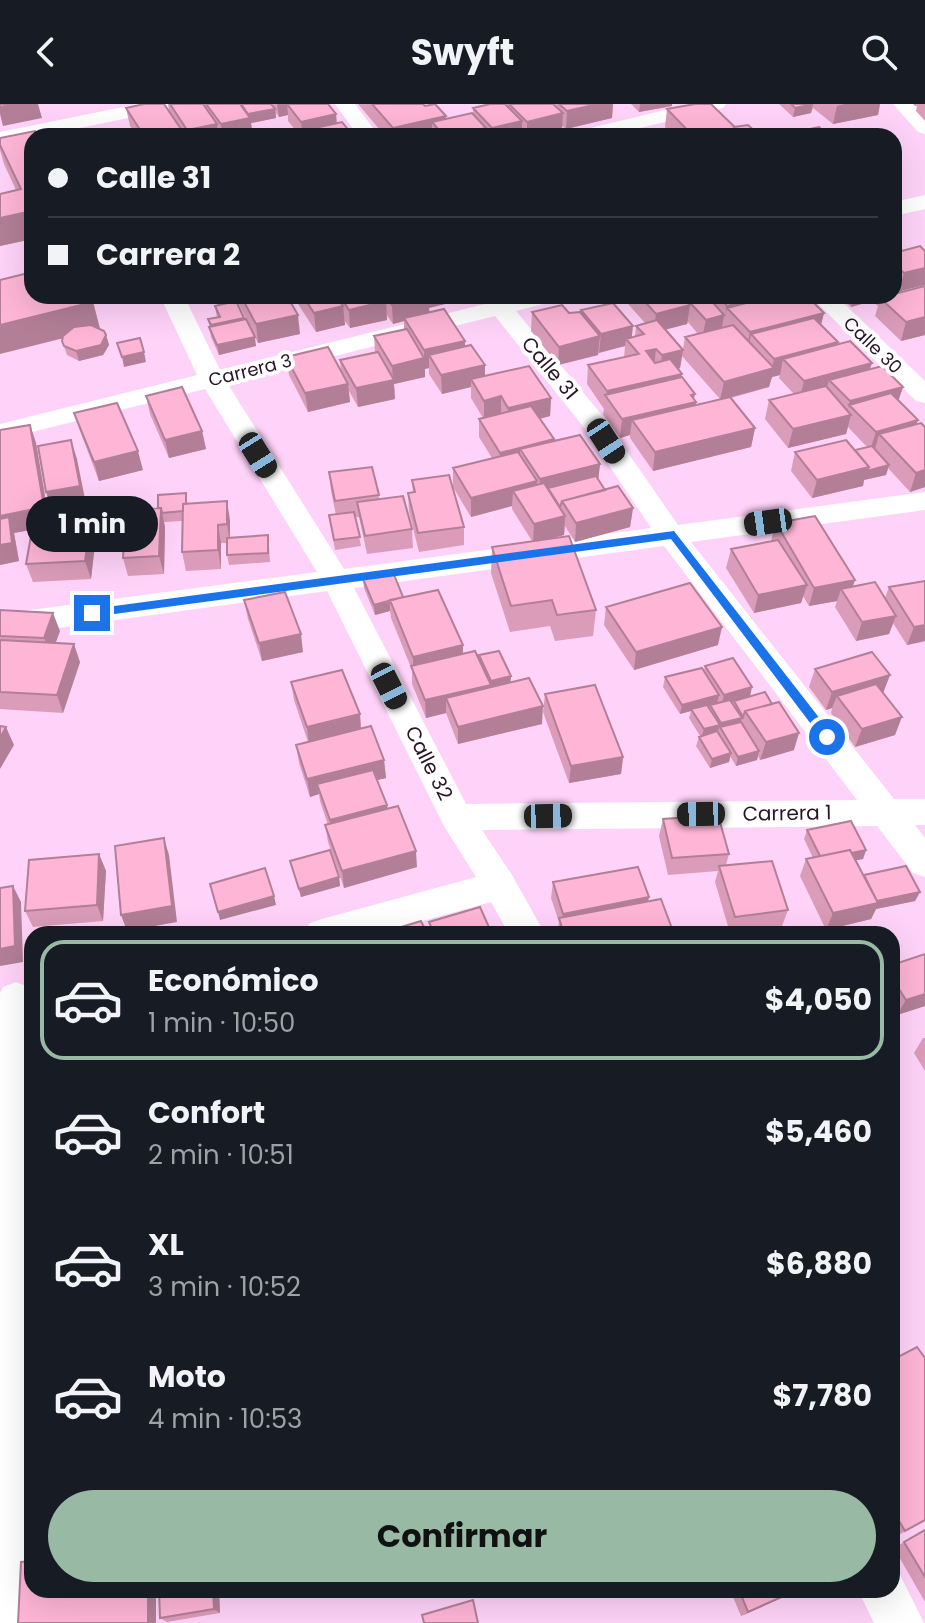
<!DOCTYPE html>
<html lang="es">
<meta charset="utf-8">
<style>
:root{--surface:#171b24;--page:#20242c;--text:#f1f3f6;--muted:#9ea1a6;--line:#363941;--accent:#98b9a4}
body{margin:0;font-family:Poppins,sans-serif;background:var(--page);color:var(--text);height:100vh;display:flex;flex-direction:column;font-size:30px;white-space:nowrap}
*{box-sizing:border-box;margin:0}
p{font-size:26px;color:var(--muted)}
.icon{flex:none;width:44px;height:44px;fill:none;stroke:currentColor;stroke-width:2;stroke-linecap:round;stroke-linejoin:round}
.map{position:relative;flex:1;overflow:hidden}
.panel{position:absolute;left:24px;top:822px;width:876px;height:672px;display:flex;flex-direction:column;background:var(--surface);border-radius:24px;box-shadow:0 8px 32px #0002}
.panel>*{flex:none}
.banner{position:absolute;left:24px;top:24px;width:878px;height:176px;border-radius:24px;box-shadow:0 8px 32px #0002;display:grid;align-content:center;height:176px;padding:0 24px;background:var(--surface)}
.end{position:absolute;width:36px;height:36px;margin:-18px;border:10px solid #1a73e8;background:#fff;box-shadow:0 0 0 4px #fff}
.from{border-radius:50%}
.bubble{position:absolute;height:56px;border-radius:28px;background:var(--surface);box-shadow:0 8px 32px #0002;font-size:26px;font-weight:700;line-height:56px;text-align:center}
.car{position:absolute;width:24px;height:48px;margin:-24px -12px;border-radius:10px;box-shadow:0 0 6px 2px #0007;background:linear-gradient(#222 24%,#8ab4d8 0 40%,#222 0 76%,#8ab4d8 0 86%,#222 0)}
.banner b{display:flex;align-items:center;gap:28px;height:76px;font-size:30px}
.banner b+b{border-top:2px solid var(--line)}
.banner i{width:20px;height:20px;background:var(--text)}
ul{padding:14px 0 0;list-style:none}
li{display:flex;align-items:center;gap:24px;height:120px;margin:0 16px 12px;padding:0 8px;border:4px solid transparent;border-radius:24px}
li div{flex:1}
li b{display:block;font-size:30px}
li em{font-style:normal;font-weight:700}
li.active{border-color:var(--accent)}
li>.icon{width:72px;height:72px;stroke-width:1.5}
.action{display:flex;gap:16px;margin-top:auto;padding:16px 24px}
.action a{flex:1;height:92px;border-radius:48px;background:var(--accent);color:#111;font-size:32px;font-weight:700;line-height:92px;text-align:center}
header{display:flex;justify-content:space-between;align-items:center;height:104px;padding:0 24px;background:var(--surface);font-size:36px;font-weight:700}
.map>svg:first-child{display:block}
.lines{fill:none;stroke-linecap:round;stroke-linejoin:round}
.street{fill:#fff;fill-rule:evenodd}
.wall{fill:#da9cb8;fill-rule:evenodd}
.shaded-wall{fill:#b27f96}
.building{fill:#feb5d6;stroke:#b27f96;stroke-width:2}
.route{fill:#1a73e8}
.labels{text-anchor:middle;dominant-baseline:central;stroke-width:8;stroke-linejoin:round;paint-order:stroke}
.far-street-label{font-size:18px;fill:#281426;stroke:#fff}
.street-label{font-size:20px;fill:#281426;stroke:#fff}
</style>
<header><svg class="icon" aria-label="back" viewBox="0 0 24 24"><path d="M15 5l-7 7 7 7"/></svg>Swyft<svg class="icon" aria-label="search" viewBox="0 0 24 24"><circle cx="10" cy="10" r="6"/><path d="M15 15l6 6"/></svg></header>
<div class="map">
<svg width="925" height="1519" viewBox="0 0 925 1519">
<rect width="100%" height="100%" fill="#ffd3f9"/>
<g class="lines">
<!-- street -->
<path class="street" d="M138,0H178L168,6L0,40V28Z
M335,0H355L379,32H358Z
M690,0H726L723,4L607,32H571L574,28Z
M893,0H914L925,12V30L918,28Z
M925,91V105L894,112V98Z
M160,192H184L220,266L485,200L479,192H504L506,195L559,192L555,197L516,207L601,310L678,421L925,388V406L691,438L894,695H925V721H915L925,734V773L913,769L877,722L482,726L512,771L545,830H509L491,798L376,830H304L310,819L322,815L476,773L444,722L327,487L0,532V510L317,468L205,285L0,336V320L197,271ZM495,212L582,321L651,424L344,465L227,279ZM664,442L857,696L466,700L354,484Z
M810,192H836L925,277V299L916,297Z
M16,878L29,883L32,889V1486H38V1519H0V889L3,883Z
M892,1467L899,1469L924,1519H874L858,1486H892Z"/>
</g>
<!-- wall -->
<path class="wall" d="M168,0H328L336,10L337,19L297,28L288,17V11L279,13L276,9V14L251,19L253,32H219L218,31V32H136L130,22L126,4L169,8Z
M358,0H423L446,15L473,10V4L490,0H613L612,14L566,25L562,22V27L543,32H385Z
M631,0H672V2L639,8Z
M779,0H880L878,11L833,20L813,4L811,9L793,13Z
M913,0H925V17L916,7L917,2H915Z
M667,5L734,23L760,32H673L665,23Z
M32,32V135L0,142V90L16,86L4,60L0,46V34Z
M920,142L901,188L925,182V231L901,237L875,212L878,202L872,197L851,203L840,192H894V149Z
M235,192H287L300,230L258,239L247,217L256,242L219,251L211,233L208,215L217,214L215,202L244,216L246,215Z
M293,192H469V194L429,204V209L465,243L485,272L551,294L550,312L540,315L554,335L553,337L600,360L598,376L605,386L633,404L630,423L575,438L565,422L564,431L550,435L596,506L593,532L555,537L550,522L510,528L491,469L492,443L532,437L512,405V402L471,413L453,383V364L492,354L479,333V315L483,314L471,294V283L442,290L429,270V264L425,265V273L394,280L395,295L358,303L349,287L350,298L308,308L289,271L286,253L341,267L340,256L375,248L374,232L404,226V217L393,220L386,210L387,216L350,224L344,216L345,221L316,228Z
M621,192H807L824,209L821,221L838,238L837,241L870,265L903,283L898,296L918,316L916,320L925,323V383L910,388L888,364L886,371L864,376L863,382L812,394L791,367L795,348L855,346L867,343L848,323L846,330L788,344L765,315L769,296L794,290L779,274L780,271L772,273L769,283L731,294L755,324L751,343L653,367L630,334V331L620,334L603,310L604,305L587,280L588,261L624,254L625,242L599,248L598,251L558,261L531,227L532,208L581,209V206L632,233L635,232L636,222L645,219ZM688,218L698,230L685,233L683,245L666,225L687,220ZM682,252L720,295L696,301L694,295L682,274L678,265L680,264Z
M93,198L100,225L106,231L109,241L103,251L79,257L67,251L62,237Z
M146,292L202,327L206,345L169,354L150,310Z
M74,309L143,366L99,377L80,327Z
M30,321L36,339L49,415L91,413L96,431L91,475L33,478L26,460L32,426L14,429L19,457L0,461Z
M329,368L379,391V395L412,425L413,444L367,450L359,413H355L361,442L335,446L329,411H336L331,387Z
M412,376L464,423V441L419,448L409,408L408,389H413Z
M188,400L230,416V434L269,441L270,458L229,461L227,451V439H221V465L186,467L182,448V417L164,418L165,423L164,470L128,472L123,454L158,404Z
M776,419L853,482L885,494L889,483L925,537L907,541L893,519L889,530L856,537L835,503L837,497L809,502L803,492L801,499L754,509L726,464L731,445L771,437Z
M363,475L403,493L463,550L479,556V551L511,572L510,579L542,620L458,640L446,609L426,614L412,580V566L391,514L390,507L375,511L364,484Z
M244,496L303,548L262,557L248,515Z
M606,503L718,541L634,566L604,521Z
M0,506L60,527L55,539L80,558L63,609L0,605Z
M705,562L750,592L794,646L760,656L758,652L757,656L736,662L730,652L729,658L710,664L696,642L699,633L700,632L689,614L691,607L680,610L663,583L665,573L704,567Z
M815,565L890,571L883,589L895,631L855,643L831,609L832,604L826,606L809,583Z
M291,578L360,610L361,625L384,656L386,674L377,676L387,701L388,705L417,763L344,784L328,738L325,721H328L320,697L319,690L310,693L299,659L296,641L308,638L294,596Z
M545,590L623,653L621,670L569,679L543,608Z
M663,715L729,750L726,761L788,806L782,822L730,829L715,778L718,767L668,771L659,732Z
M807,726L866,746L863,755L856,756L864,771L920,788L915,797L876,805L871,815L826,826L800,772L806,755L813,754L804,735Z
M99,750L106,767L103,817L33,823L25,807Z
M290,757L339,773L340,782L301,793Z
M553,778L649,793L648,797L674,830H557L559,818L551,794Z
M925,850V902L897,911L892,903V861Z
M923,934H925V967L914,949Z
M892,1256L925,1416L895,1433L892,1429Z
M925,1426V1498L894,1444Z
M159,1486H219L220,1509L167,1518L160,1514Z
M730,1486H799L741,1512Z"/>
<!-- shaded-wall -->
<path class="shaded-wall" d="M17,0H38L42,14L3,22L0,10V3Z
M277,0H287L288,11L279,13Z
M598,0H613L612,14L566,25L567,7Z
M640,0H672V2L639,8Z
M813,0L811,9L793,13L795,4Z
M844,0H880L878,11L833,20L837,2Z
M275,5L276,14L251,19L253,32H223L221,20L248,10Z
M563,9L562,27L543,32H527V18Z
M336,10L337,27L303,32L301,18Z
M446,12L447,30L432,18V32H394L393,24Z
M522,17V32H492V24Z
M217,20L218,32H188L187,26Z
M486,24V32H451Z
M181,25L182,32H149Z
M32,107V135L0,142V114Z
M925,164V181L901,187L900,192L894,193L897,183H900L904,169Z
M429,192H469V194L429,204L430,211L404,214V217L393,220L392,201Z
M765,192H795L727,204L723,220L727,202Z
M859,192H874L872,197L851,203L854,193Z
M386,197L387,216L350,224L349,206Z
M93,198L100,225L0,250V221Z
M690,201L687,220L653,229L656,210Z
M343,202L345,221L316,228L314,209Z
M824,209L819,228L751,230L748,247H746L750,228Z
M298,211L300,230L258,239L256,220Z
M724,211L721,229L702,234L706,216Z
M925,213V231L901,237L906,218Z
M244,214L246,223L213,230L211,221Z
M633,222L631,241L626,235L625,242L599,249L601,230Z
M106,231L109,241L103,251L79,257L76,247Z
M600,232L598,251L558,261L559,243Z
M255,233L256,242L219,251L217,241Z
M465,237V256L429,251V264L425,265V273L394,280L395,295L358,303L356,284L393,276L392,262L424,254V246Z
M838,238L833,257L783,255L780,271L772,273L769,283L720,296L724,278L772,264L774,255Z
M656,245L654,263L646,247Z
M683,246L680,264L659,270L662,251Z
M144,248L146,258L124,263L122,253Z
M872,259L866,278L829,276L826,288L799,296L804,277Z
M485,261V280L471,275V283L442,290L441,271Z
M682,270L679,289L606,292L607,287Z
M348,280L350,298L308,308L305,289Z
M903,283L897,301H849L846,313L851,311L846,330L788,344L793,325L845,313L850,297Z
M695,290L693,298H696L693,316H632L630,331L620,334L622,315Z
M501,292V311L484,315V297Z
M551,294L550,312L508,323V304Z
M918,316L912,334L879,330L875,345L870,346L876,328Z
M30,321L36,339L50,422L14,429L19,457L0,461V412Z
M755,324L751,343L653,367L655,348Z
M202,327L206,345L169,354L165,336Z
M554,335L552,354L520,345V362L500,367V349Z
M71,336L77,355L86,400L52,407L46,388Z
M138,347L143,366L99,377L94,358Z
M600,360L598,378L539,394L540,375Z
M889,361L886,371L864,376L863,382L812,394L817,376L869,363Z
M925,366V383L910,388L916,369Z
M537,377L536,396L513,387L512,402L471,413V394Z
M227,397L230,416V439L227,420Z
M161,404L165,423L164,470L159,452Z
M633,404L630,423L575,438L576,419Z
M565,412L564,431L533,439L534,420Z
M91,413L96,431L91,475L85,457Z
M218,421L221,439V465L218,446Z
M855,476L849,494L841,485L837,497L809,502L814,484Z
M807,481L801,499L754,509L758,491Z
M390,498V507L375,511L374,501Z
M53,509L60,527L51,552L44,534Z
M896,512L889,530L856,537L862,518Z
M925,521V537L907,541L914,523Z
M722,523L718,541L634,566L636,548Z
M301,530L303,548L262,557L259,539Z
M74,540L80,558L63,609L57,591Z
M463,541V559L413,567V553Z
M890,571L883,589L837,592L832,604L826,606L832,588Z
M511,572L510,582L491,587V577Z
M491,581L490,599L446,594V609L426,614L425,596Z
M752,583L750,593L722,600L724,591Z
M719,591L717,600L692,607L691,605V607L680,610L682,601Z
M543,602L542,620L458,640V623Z
M360,610L361,628L309,641L307,623Z
M902,613L895,631L855,643L862,625Z
M742,614L739,623H720L719,629L721,619Z
M720,621L717,630L701,634L704,625Z
M6,623L14,641L0,665V634Z
M799,629L794,646L760,656L766,638Z
M759,647L757,656L736,662L738,653Z
M731,649L729,658L710,664L712,655Z
M623,653L621,670L569,679L571,662Z
M384,656L386,674L321,690L317,680L319,690L310,693L307,675Z
M387,701L389,718L333,733L330,716Z
M164,734L169,751L177,818L127,827L121,811Z
M866,746L863,755L818,764L821,756Z
M416,747L417,763L344,784L342,767Z
M99,750L106,767L103,817L97,801Z
M339,773L340,782L301,793L299,785Z
M13,782L21,798L23,858L0,862V845Z
M920,788L915,797L876,805L871,815L826,826L833,809L877,797Z
M274,792L276,801L220,816L218,808Z
M649,793L645,809L562,822L563,810Z
M925,890V902L897,911L906,896Z
M148,1486H156V1519H148Z
M213,1486H219L220,1509L214,1505Z
M797,1486H799L741,1512L748,1508Z"/>
<!-- building -->
<path class="building" d="M0,0H17L0,3Z
M144,0H164L181,25L144,32L126,4Z
M170,0H203L217,20L187,26Z
M206,0H240L250,14L221,20Z
M241,0H271L275,5L248,10Z
M287,0H328L336,10L301,18Z
M372,0H423L425,2L435,0L446,12L393,24Z
M490,0H505L522,17L492,24L473,4Z
M509,0H553L563,9L527,18Z
M559,0H598L567,7Z
M695,0H711L743,31L693,32L667,5Z
M791,0H813L795,4Z
M472,9L486,24L451,32H444L432,18Z
M342,18L353,32H279Z
M748,21L760,32H743L734,23Z
M819,23L829,32H805L800,27Z
M35,27L38,32H32V107L0,114V90L21,85L0,41V34Z
M627,28L632,32H608Z
M920,142L925,147V164L904,169L894,160V149Z
M32,168V192H90L93,198L0,221V176Z
M894,174L903,182L897,183L894,181Z
M925,182V213L906,218L880,194L894,192V190Z
M241,192H287L298,211L256,220Z
M303,192H336L343,202L314,209Z
M340,192H382L386,197L349,206Z
M386,192H429L392,201Z
M640,192H682L690,201L656,210Z
M684,192H707L724,211L706,216Z
M718,192H765L727,202Z
M773,192H807L824,209L750,228L727,204Z
M236,197L244,214L211,221L208,215L220,213L215,202Z
M613,199L633,222L601,230L581,206Z
M562,201L569,209L580,208L600,232L559,243L532,208Z
M444,205L465,237L424,246L404,214Z
M814,214L838,238L774,255L751,230Z
M246,215L255,233L217,241L209,223Z
M657,216L683,246L662,251L656,245L646,247L655,259L670,255L682,270L607,287L588,261L639,250L626,235L644,230L636,222Z
M91,221L104,227L106,231L101,241L76,247L64,242L62,237L63,232L74,223Z
M733,221L774,264L724,278L685,233Z
M407,225L424,254L392,262L374,232Z
M140,234L144,248L122,253L117,239Z
M850,237L872,259L804,277L783,255Z
M471,241L485,261L441,271L429,251Z
M328,243L348,280L305,289L286,253Z
M378,248L394,276L356,284L340,256Z
M529,262L551,294L508,304L501,292L484,297L471,275Z
M882,262L903,283L850,297L829,276Z
M682,273L695,290L691,291L696,298L622,315L605,291Z
M826,282L851,311L793,325L769,296Z
M182,283L202,327L165,336L146,292Z
M891,289L918,316L876,328L849,301Z
M730,293L755,324L655,348L632,316Z
M117,299L138,347L94,358L74,309Z
M531,302L554,335L500,349L479,315Z
M921,319L925,323V366L916,369L879,330Z
M30,321L44,403L0,412V326Z
M580,331L600,360L540,375L520,345Z
M71,336L80,382L46,388L38,342Z
M846,336L869,363L817,376L795,348Z
M872,342L889,361L867,367L869,363L855,346Z
M518,348L537,377L471,394L453,364Z
M372,363L379,391L335,397L329,368Z
M449,371L464,423L418,429L408,389L415,388L412,376Z
M596,372L605,386L562,397L560,403L548,384Z
M544,379L565,412L534,420L513,387Z
M618,382L633,404L576,419L562,397Z
M186,389V400H183V407L162,409L161,404H158V391Z
M403,392L412,425L365,432L357,398Z
M227,397V420L218,421V446L182,448L183,400Z
M161,404L159,452L123,454L126,406Z
M354,408L360,433L334,436L329,411Z
M815,412L855,476L814,484L776,419Z
M9,413L12,439L0,441V415Z
M91,413L85,457L26,460L34,415Z
M268,431V449L227,451V434Z
M569,432L596,506L557,511L552,496L511,502L492,443Z
M778,436L807,481L758,491L731,445Z
M393,468L403,493L374,501L363,475Z
M925,477V521L914,523L889,483Z
M875,478L896,512L862,518L841,485Z
M690,479L722,523L636,548L606,503Z
M438,486L463,541L413,553L390,496Z
M285,488L301,530L259,539L244,496Z
M0,506L53,509L44,534L0,532Z
M0,536L74,540L57,591L0,588Z
M475,547L491,581L425,596L411,562Z
M499,547L511,572L491,577L479,551Z
M872,548L890,571L832,588L815,565Z
M733,554L752,583L724,591L705,562Z
M702,564L719,591L682,601L665,573Z
M342,566L360,610L307,623L291,578Z
M529,574L543,602L458,623L446,594Z
M876,580L902,613L862,625L837,592Z
M595,581L623,653L571,662L545,590Z
M765,588L772,600L745,607L743,613L734,597Z
M730,596L742,614L721,619L710,601Z
M779,598L799,629L766,638L745,607Z
M707,601L720,621L704,625L691,605Z
M741,618L759,647L738,653L720,623Z
M0,622L6,623L0,634Z
M371,622L384,656L307,675L296,641Z
M717,627L731,649L712,655L699,633Z
M373,666L387,701L330,716L317,680Z
M398,702L416,747L342,767L325,721Z
M718,711L729,750L672,754L663,715Z
M851,717L866,746L852,749L850,746L820,752L807,726Z
M164,734L172,802L121,811L115,742Z
M330,746L339,773L299,785L290,757Z
M850,746L878,799L833,809L806,755Z
M99,750L97,801L25,807L29,756Z
M772,757L788,806L735,813L719,762Z
M906,762L920,788L877,797L864,771Z
M638,763L649,793L563,810L553,778Z
M265,764L274,792L218,808L210,780Z
M13,782L15,842L0,845V784Z
M661,795L674,830H564L559,814Z
M480,803L492,830H434L429,818Z
M421,817L427,830H378Z
M925,850V890L906,896L892,874V861Z
M32,894V985L28,895Z
M917,1243L925,1254V1416L905,1427L892,1405V1256Z
M925,1426V1473L904,1438Z
M32,1457V1486H148V1519H18L21,1458Z
M159,1486H213L214,1505L160,1514Z
M739,1486H797L748,1508Z
M473,1496L478,1519H424L422,1511Z"/>
<!-- route -->
<path class="route" d="M674,427L831,629V636H823L671,435L92,513L86,509L92,505Z"/>
<g class="labels">
<!-- far-street labels -->
<g class="far-street-label">
<text transform="translate(873 241) rotate(44)">Calle 30</text>
<text transform="translate(250 266) rotate(-14)">Carrera 3</text>
</g>
<!-- street labels -->
<g class="street-label">
<text transform="translate(550 264) rotate(50)">Calle 31</text>
<text transform="translate(429 659) rotate(63)">Calle 32</text>
<text transform="translate(787 709) rotate(-1)">Carrera 1</text>
</g>
</g>
</svg>
<i class="end from" style="left:827px;top:633px"></i>
<i class="end" style="left:92px;top:509px"></i>
<div class="bubble" style="left:26px;top:392px;width:132px">1 min</div>
<i class="car" style="left:606px;top:337px;rotate:147deg"></i>
<i class="car" style="left:258px;top:351px;rotate:148deg"></i>
<i class="car" style="left:768px;top:418px;rotate:262deg"></i>
<i class="car" style="left:389px;top:582px;rotate:153deg"></i>
<i class="car" style="left:701px;top:710px;rotate:269deg"></i>
<i class="car" style="left:548px;top:712px;rotate:89deg"></i>
<div class="banner">
<b><i class="from"></i>Calle 31</b>
<b><i></i>Carrera 2</b>
</div>
<section class="panel">
<ul>
<li class="active"><svg class="icon" aria-label="car" viewBox="0 0 24 24"><path d="M5 17H2v-5l4-1 3-4h7l3 4 3 1v5h-3M9 17h6M6 11h13"/><circle cx="7" cy="17" r="2"/><circle cx="17" cy="17" r="2"/></svg><div><b>Económico</b><p>1 min · 10:50</p></div><em>$4,050</em></li>
<li><svg class="icon" aria-label="car" viewBox="0 0 24 24"><path d="M5 17H2v-5l4-1 3-4h7l3 4 3 1v5h-3M9 17h6M6 11h13"/><circle cx="7" cy="17" r="2"/><circle cx="17" cy="17" r="2"/></svg><div><b>Confort</b><p>2 min · 10:51</p></div><em>$5,460</em></li>
<li><svg class="icon" aria-label="car" viewBox="0 0 24 24"><path d="M5 17H2v-5l4-1 3-4h7l3 4 3 1v5h-3M9 17h6M6 11h13"/><circle cx="7" cy="17" r="2"/><circle cx="17" cy="17" r="2"/></svg><div><b>XL</b><p>3 min · 10:52</p></div><em>$6,880</em></li>
<li><svg class="icon" aria-label="car" viewBox="0 0 24 24"><path d="M5 17H2v-5l4-1 3-4h7l3 4 3 1v5h-3M9 17h6M6 11h13"/><circle cx="7" cy="17" r="2"/><circle cx="17" cy="17" r="2"/></svg><div><b>Moto</b><p>4 min · 10:53</p></div><em>$7,780</em></li>
</ul>
<div class="action"><a>Confirmar</a></div>
</section>
</div>
